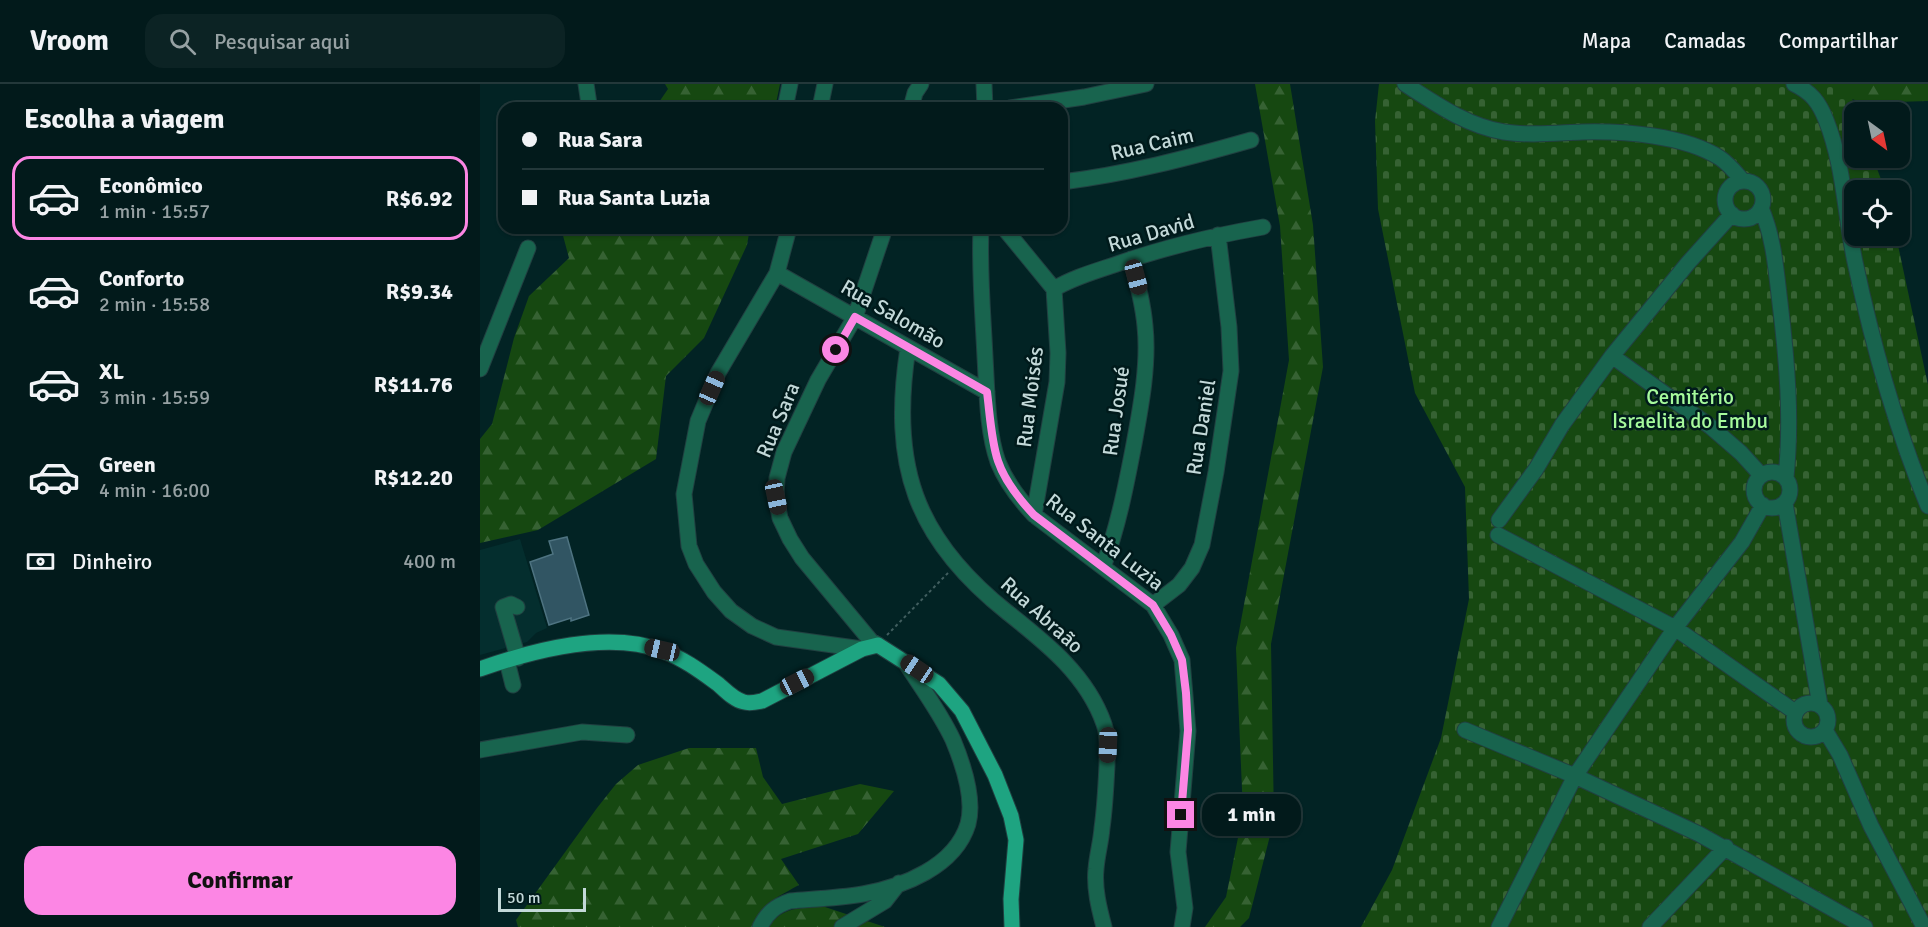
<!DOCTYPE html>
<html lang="pt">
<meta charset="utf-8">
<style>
:root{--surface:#021a1b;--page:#0c2324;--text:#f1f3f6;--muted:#96a1a3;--line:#23383a;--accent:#fc86e4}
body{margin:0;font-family:Signika,sans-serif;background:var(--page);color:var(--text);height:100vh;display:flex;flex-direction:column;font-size:22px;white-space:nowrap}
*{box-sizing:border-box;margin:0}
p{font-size:20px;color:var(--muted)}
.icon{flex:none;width:33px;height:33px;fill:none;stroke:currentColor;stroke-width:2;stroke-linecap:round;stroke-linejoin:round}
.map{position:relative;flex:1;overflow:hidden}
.sheet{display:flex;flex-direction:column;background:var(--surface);width:480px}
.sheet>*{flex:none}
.guide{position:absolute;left:18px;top:18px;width:570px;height:132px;border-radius:18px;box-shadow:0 2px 4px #0004,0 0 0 2px var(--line);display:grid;align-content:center;height:132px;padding:0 24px;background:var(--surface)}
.needle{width:39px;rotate:147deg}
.fabs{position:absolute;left:1364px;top:18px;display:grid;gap:12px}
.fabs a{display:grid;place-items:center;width:66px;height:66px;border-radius:12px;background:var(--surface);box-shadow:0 2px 4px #0004,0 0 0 2px var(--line);font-size:30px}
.scale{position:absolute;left:18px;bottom:15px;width:88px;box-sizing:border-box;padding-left:6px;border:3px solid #c3d9d9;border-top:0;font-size:16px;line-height:21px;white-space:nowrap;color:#c3d9d9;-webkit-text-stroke:4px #001a1b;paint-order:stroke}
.end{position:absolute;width:27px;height:27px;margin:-14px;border:8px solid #fc86e4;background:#111;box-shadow:0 0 0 3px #111}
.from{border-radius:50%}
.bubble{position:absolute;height:42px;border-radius:18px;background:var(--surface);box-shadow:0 2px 4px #0004,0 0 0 2px var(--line);font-size:20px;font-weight:700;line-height:42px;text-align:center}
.car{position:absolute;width:18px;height:36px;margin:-18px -9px;border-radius:8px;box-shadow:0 0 4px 2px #0007;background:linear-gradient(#222 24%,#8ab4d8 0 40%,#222 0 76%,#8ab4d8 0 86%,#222 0)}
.guide b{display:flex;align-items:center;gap:21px;height:57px;font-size:22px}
.guide b+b{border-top:2px solid var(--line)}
.guide i{width:15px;height:15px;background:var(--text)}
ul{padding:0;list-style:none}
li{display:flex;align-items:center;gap:18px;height:84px;margin:0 12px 9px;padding:0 12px;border:3px solid transparent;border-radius:18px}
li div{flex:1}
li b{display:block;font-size:22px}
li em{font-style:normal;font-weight:700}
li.selected{border-color:var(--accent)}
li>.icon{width:54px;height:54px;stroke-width:1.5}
h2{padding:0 24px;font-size:27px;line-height:72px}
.pay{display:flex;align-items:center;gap:15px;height:66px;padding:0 24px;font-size:22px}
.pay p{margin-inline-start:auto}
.action{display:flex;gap:12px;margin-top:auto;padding:12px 24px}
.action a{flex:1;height:69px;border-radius:18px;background:var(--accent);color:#111;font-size:24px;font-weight:700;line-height:69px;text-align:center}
header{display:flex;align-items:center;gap:36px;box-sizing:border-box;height:84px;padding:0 30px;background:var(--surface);border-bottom:2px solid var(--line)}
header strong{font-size:28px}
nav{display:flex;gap:33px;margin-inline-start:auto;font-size:21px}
.search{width:420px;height:54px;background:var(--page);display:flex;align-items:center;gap:15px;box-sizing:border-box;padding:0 21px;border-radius:18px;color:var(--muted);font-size:22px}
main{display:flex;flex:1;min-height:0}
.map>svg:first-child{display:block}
.built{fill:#042e2e}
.forest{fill:url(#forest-firs)}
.cemetery{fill:url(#cemetery-stones)}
.building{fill:#315563;stroke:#4e7381;stroke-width:1.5}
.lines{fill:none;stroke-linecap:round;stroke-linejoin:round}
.minor-casing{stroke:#214041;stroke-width:17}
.major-casing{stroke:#214041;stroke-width:17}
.path{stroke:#415e5f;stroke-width:2;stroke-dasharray:3 3;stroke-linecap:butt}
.minor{stroke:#18644e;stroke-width:15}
.major{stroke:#1ea481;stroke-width:15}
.route{stroke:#fc86e4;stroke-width:8}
.labels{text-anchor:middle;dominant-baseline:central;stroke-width:5;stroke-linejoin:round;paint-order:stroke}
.street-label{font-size:21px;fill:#c3d9d9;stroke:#001a1b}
.park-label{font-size:21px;fill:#a6fa9c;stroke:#001a1b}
</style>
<header>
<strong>Vroom</strong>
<div class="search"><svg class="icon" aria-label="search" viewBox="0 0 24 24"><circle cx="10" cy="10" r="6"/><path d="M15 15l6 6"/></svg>Pesquisar aqui</div>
<nav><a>Mapa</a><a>Camadas</a><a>Compartilhar</a></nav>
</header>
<main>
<section class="sheet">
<h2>Escolha a viagem</h2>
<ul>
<li class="selected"><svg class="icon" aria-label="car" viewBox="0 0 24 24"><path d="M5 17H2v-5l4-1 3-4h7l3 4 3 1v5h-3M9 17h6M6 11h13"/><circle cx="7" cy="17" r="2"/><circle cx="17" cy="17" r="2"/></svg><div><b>Econômico</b><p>1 min · 15:57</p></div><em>R$6.92</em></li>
<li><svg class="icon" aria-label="car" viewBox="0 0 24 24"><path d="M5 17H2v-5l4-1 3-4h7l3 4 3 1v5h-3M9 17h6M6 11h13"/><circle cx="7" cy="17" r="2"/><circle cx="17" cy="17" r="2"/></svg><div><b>Conforto</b><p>2 min · 15:58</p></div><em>R$9.34</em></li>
<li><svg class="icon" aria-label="car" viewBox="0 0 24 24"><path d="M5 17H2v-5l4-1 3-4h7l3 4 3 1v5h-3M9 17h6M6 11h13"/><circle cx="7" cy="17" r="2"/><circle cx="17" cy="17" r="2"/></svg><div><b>XL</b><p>3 min · 15:59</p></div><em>R$11.76</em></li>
<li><svg class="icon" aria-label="car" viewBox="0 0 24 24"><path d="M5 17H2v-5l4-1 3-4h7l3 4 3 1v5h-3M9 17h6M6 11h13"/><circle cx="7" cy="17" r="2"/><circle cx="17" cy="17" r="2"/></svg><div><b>Green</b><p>4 min · 16:00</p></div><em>R$12.20</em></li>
</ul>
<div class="pay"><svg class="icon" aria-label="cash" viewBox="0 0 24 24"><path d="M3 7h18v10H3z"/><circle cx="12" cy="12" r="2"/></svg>Dinheiro<p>400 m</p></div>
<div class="action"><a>Confirmar</a></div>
</section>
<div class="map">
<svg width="1448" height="843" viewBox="0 0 1448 843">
<defs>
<pattern id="forest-firs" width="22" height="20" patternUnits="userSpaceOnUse" patternTransform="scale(1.5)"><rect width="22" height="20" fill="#164811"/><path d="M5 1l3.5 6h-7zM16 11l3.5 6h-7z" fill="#366233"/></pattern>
<pattern id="cemetery-stones" width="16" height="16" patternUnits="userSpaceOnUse" patternTransform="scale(1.5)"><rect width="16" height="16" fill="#164811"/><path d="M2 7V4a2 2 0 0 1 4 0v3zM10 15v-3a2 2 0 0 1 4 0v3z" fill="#366233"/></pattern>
</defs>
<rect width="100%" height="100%" fill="#022324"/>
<!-- built -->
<path class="built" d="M40,455L67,544L56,549L47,558L0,571V466Z"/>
<!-- forest -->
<path class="forest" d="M185,0H300L295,24H175L188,5Z
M775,0H810L833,141L843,283L791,560L794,736L769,834L760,843H725L746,813L763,729L756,564L809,276L800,142Z
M1339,0H1448V17L1383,19L1345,5Z
M81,144H270L267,161L224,254L186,292L176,375L58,446L0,459V355L12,340L34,254L49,212L89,174Z
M209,664H276L283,693L302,720L380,700L414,707L378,750L301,775L319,801C299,812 281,820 272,843H38L36,836L117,724L136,700L158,681Z
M342,822L405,843H289C302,822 320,825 342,822Z"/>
<!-- cemetery -->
<path class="cemetery" d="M899,0H1367L1377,28H1374V74H1393L1405,106H1374V152H1416L1448,301V843H881L912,786L961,654L989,515L985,403L935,309L898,125L895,37Z"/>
<!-- building -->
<path class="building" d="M87,453L109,531L91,537V534L69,541L50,478L73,470L69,457Z"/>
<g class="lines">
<defs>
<path id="minor" d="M106,0L109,20
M504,0L505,24
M925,0C956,20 987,42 1024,48C1049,52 1076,49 1102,48C1144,47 1204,51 1240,74C1249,80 1256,89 1263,97
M1314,0C1331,8 1339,18 1346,36C1364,81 1365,131 1375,178C1392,258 1417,347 1448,422
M305,24L310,0
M340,24L345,0
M431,24L435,9L441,0
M530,24L604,13L666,0
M1245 116a19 19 0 1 1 38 0a19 19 0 1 1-38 0Z
M582,98C647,90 708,74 771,56
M1281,124C1294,154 1296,186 1300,219C1307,276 1312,335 1306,393
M309,144L297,189L238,289L218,337L204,410L209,462L216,480L234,508L251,527L272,542L296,553L382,565
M501,144C499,187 503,230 505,273C507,306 507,347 518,378C526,398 540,416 554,431L673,521L691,551L702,576L708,647L698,768L705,824L702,843
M524,144L574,205L578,269L577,298L554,431
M297,189L507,308
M574,205C592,194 613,188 634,181C682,164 732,152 783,143
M428,264C410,380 434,454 527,528C566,559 607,591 624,640C629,653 627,667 627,681C626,702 625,723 622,744C621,758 617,771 616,785C614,804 619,824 624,843
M1132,272L1231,343L1261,369L1281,391
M0,285L48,164
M1274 406a18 18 0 1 1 36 0a18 18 0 1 1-36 0Z
M1305,419L1340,621
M1019,436L1056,385L1082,341L1132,272L1208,179L1252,130
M1018,451L1195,544L1315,628
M623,483C638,443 646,402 654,360C661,322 669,280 665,242C663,219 657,197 651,175
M673,521L699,501L712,484L722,461L736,388L751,287L749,243L738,151
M37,523L31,520L23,523L38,574
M398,561L391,557L322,474L310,455L300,434L296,413L297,394L304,368L338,296L375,233L405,144
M27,577L33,601
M1314 636a17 17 0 1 1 34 0a17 17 0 1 1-34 0Z
M985,646L1095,692L1219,750L1385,843
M1345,646L1360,671L1391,742L1444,843
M0,666L102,648L147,651
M280,843C287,829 295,822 310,817C334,815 359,814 383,810C422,803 475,783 488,740C495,714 483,680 473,656C460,628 441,603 425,578
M362,843L405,817L419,799
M1019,843L1095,692L1195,544L1262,458L1283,421
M1170,843L1246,763"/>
<path id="major" d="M0,585C54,566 128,546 183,567C204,575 220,587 238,600C245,606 254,616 264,618C270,620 277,618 282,617L382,565L398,561L459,600L482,627L515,691L531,732L536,756L531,815L532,843"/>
</defs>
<!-- minor casing -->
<use href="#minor" class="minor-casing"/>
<!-- major casing -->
<use href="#major" class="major-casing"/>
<!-- path -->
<path class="path" d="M407,551L468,489"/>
<!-- minor -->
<use href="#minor" class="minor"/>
<!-- major -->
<use href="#major" class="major"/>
</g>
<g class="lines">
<!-- route -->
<path class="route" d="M356,266L375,233L507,308C510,331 511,356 518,377C525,398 540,416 554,431L673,521L691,551L702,576L706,609L708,646L701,731"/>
</g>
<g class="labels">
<!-- street labels -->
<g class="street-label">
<text transform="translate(672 60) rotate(-13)">Rua Caim</text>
<text transform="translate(671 149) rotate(-16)">Rua David</text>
<text transform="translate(413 230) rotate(30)">Rua Salomão</text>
<text transform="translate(550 313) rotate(-83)">Rua Moisés</text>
<text transform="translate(636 327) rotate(-82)">Rua Josué</text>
<text transform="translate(298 336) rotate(-67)">Rua Sara</text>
<text transform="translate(721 343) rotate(-81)">Rua Daniel</text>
<text transform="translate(625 458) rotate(38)">Rua Santa Luzia</text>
<text transform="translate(562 531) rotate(42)">Rua Abraão</text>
</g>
<!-- park labels -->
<g class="park-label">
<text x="1210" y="313">Cemitério<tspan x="1210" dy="24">Israelita do Embu</tspan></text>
</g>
</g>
</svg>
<div class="fabs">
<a><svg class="needle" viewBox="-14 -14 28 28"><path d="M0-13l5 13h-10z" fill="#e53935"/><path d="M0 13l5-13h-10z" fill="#96a1a3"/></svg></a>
<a><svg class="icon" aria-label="locate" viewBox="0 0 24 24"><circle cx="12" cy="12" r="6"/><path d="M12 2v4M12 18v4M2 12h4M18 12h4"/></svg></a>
</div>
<div class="scale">50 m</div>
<i class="end from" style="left:356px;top:266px"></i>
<i class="end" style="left:701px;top:731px"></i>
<div class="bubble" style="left:722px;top:710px;width:99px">1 min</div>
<i class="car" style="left:656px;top:193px;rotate:165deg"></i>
<i class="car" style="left:232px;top:304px;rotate:24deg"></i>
<i class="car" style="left:296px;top:413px;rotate:168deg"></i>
<i class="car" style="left:182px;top:566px;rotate:283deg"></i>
<i class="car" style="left:437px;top:585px;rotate:304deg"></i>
<i class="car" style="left:317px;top:598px;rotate:63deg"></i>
<i class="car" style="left:628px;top:661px;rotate:182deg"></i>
<div class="guide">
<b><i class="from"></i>Rua Sara</b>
<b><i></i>Rua Santa Luzia</b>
</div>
</div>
</main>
